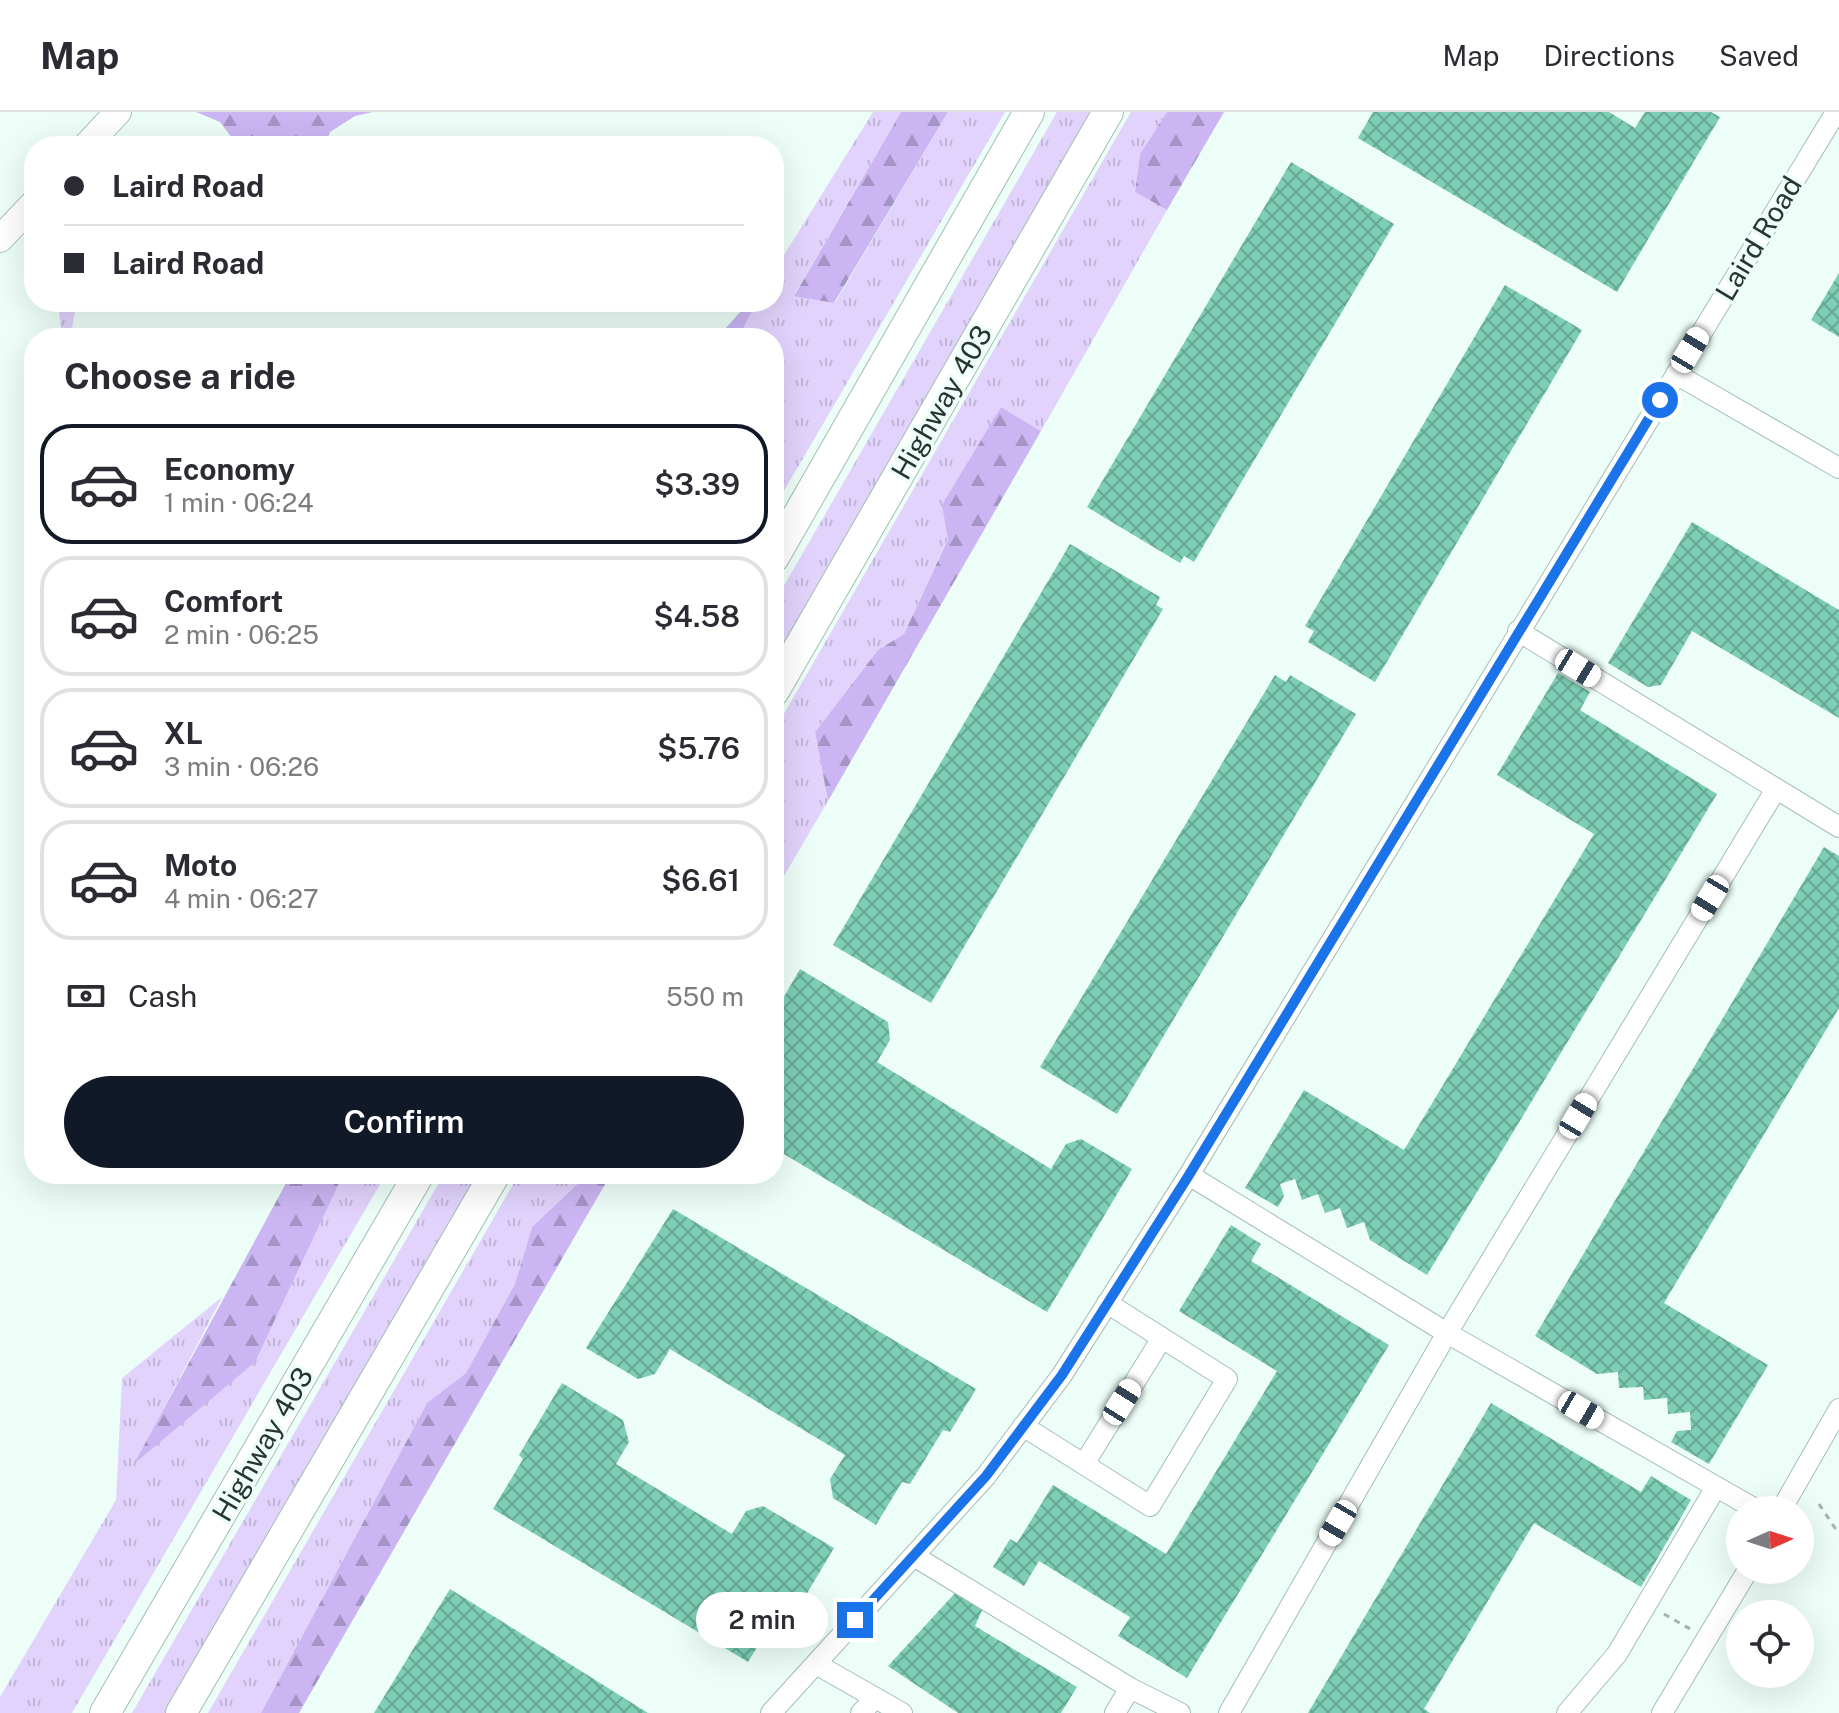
<!DOCTYPE html>
<meta charset="utf-8">
<style>
:root{--surface:#fff;--page:#f7f7f7;--text:#2b2b33;--muted:#7c7c81;--line:#e1e1e2;--accent:#111827}
body{margin:0;font-family:"Public Sans",sans-serif;background:var(--page);color:var(--text);height:100vh;display:flex;flex-direction:column;font-size:30px;white-space:nowrap}
*{box-sizing:border-box;margin:0}
p{font-size:26px;color:var(--muted)}
.icon{flex:none;width:44px;height:44px;fill:none;stroke:currentColor;stroke-width:2;stroke-linecap:round;stroke-linejoin:round}
.map{position:relative;flex:1;overflow:hidden}
.side{position:absolute;left:24px;top:216px;width:760px;height:856px;display:flex;flex-direction:column;background:var(--surface);border-radius:32px;box-shadow:0 8px 32px #0002}
.side>*{flex:none}
.top-card{position:absolute;left:24px;top:24px;width:760px;height:176px;border-radius:32px;box-shadow:0 8px 32px #0002;display:grid;align-content:center;height:176px;padding:0 40px;background:var(--surface)}
.needle{width:52px;rotate:87deg}
.fabs{position:absolute;left:1726px;top:1384px;display:grid;gap:16px}
.fabs a{display:grid;place-items:center;width:88px;height:88px;border-radius:50%;background:var(--surface);box-shadow:0 8px 32px #0002;font-size:40px}
.end{position:absolute;width:36px;height:36px;margin:-18px;border:10px solid #1a73e8;background:#fff;box-shadow:0 0 0 4px #fff}
.from{border-radius:50%}
.bubble{position:absolute;height:56px;border-radius:28px;background:var(--surface);box-shadow:0 8px 32px #0002;font-size:26px;font-weight:600;line-height:56px;text-align:center}
.car{position:absolute;width:24px;height:48px;margin:-24px -12px;border-radius:10px;box-shadow:0 0 6px 2px #0007;background:linear-gradient(#fff 24%,#345 0 40%,#fff 0 76%,#345 0 86%,#fff 0)}
.top-card b{display:flex;align-items:center;gap:28px;height:76px;font-size:30px}
.top-card b+b{border-top:2px solid var(--line)}
.top-card i{width:20px;height:20px;background:var(--text)}
ul{padding:0;list-style:none}
li{display:flex;align-items:center;gap:24px;height:120px;margin:0 16px 12px;padding:0 24px;border:4px solid var(--line);border-radius:32px}
li div{flex:1}
li b{display:block;font-size:30px}
li em{font-style:normal;font-weight:600}
li.on{border-color:var(--accent)}
li>.icon{width:72px;height:72px;stroke-width:1.5}
h2{padding:0 40px;font-size:36px;line-height:96px}
.pay{display:flex;align-items:center;gap:20px;height:88px;padding:0 40px;font-size:30px}
.pay p{margin-inline-start:auto}
.action{display:flex;gap:16px;margin-top:auto;padding:16px 40px}
.action a{flex:1;height:92px;border-radius:48px;background:var(--accent);color:#fff;font-size:32px;font-weight:600;line-height:92px;text-align:center}
header{display:flex;align-items:center;gap:48px;box-sizing:border-box;height:112px;padding:0 40px;background:var(--surface);border-bottom:2px solid var(--line)}
header strong{font-size:38px}
nav{display:flex;gap:44px;margin-inline-start:auto;font-size:28px}
.map>svg:first-child{display:block}
.grass{fill:url(#grass-tufts)}
.forest{fill:url(#forest-firs)}
.building{fill:url(#building-cross-hatch)}
.lines{fill:none;stroke-linecap:round;stroke-linejoin:round}
.minor-casing{stroke:#a3beb5;stroke-width:22}
.major-casing{stroke:#a3beb5;stroke-width:28}
.highway-casing{stroke:#a3beb5;stroke-width:32}
.path{stroke:#a4b3ae;stroke-width:3;stroke-dasharray:6 6;stroke-linecap:butt}
.minor{stroke:#fff;stroke-width:20}
.major{stroke:#fff;stroke-width:26}
.highway{stroke:#fff;stroke-width:30}
.route{stroke:#1a73e8;stroke-width:10}
.labels{text-anchor:middle;dominant-baseline:central;stroke-width:7;stroke-linejoin:round;paint-order:stroke}
.street-label{font-size:28px;fill:#293431;stroke:#edfef8}
</style>
<header>
<strong>Map</strong>
<nav><a>Map</a><a>Directions</a><a>Saved</a></nav>
</header>
<div class="map">
<svg width="1839" height="1601" viewBox="0 0 1839 1601">
<defs>
<pattern id="grass-tufts" width="24" height="20" patternUnits="userSpaceOnUse" patternTransform="scale(2)"><rect width="24" height="20" fill="#e1d3fc"/><path d="M3 7l-1-3M5 7V3M7 7l1-3M15 17l-1-3M17 17v-4M19 17l1-3" fill="none" stroke="#c1b6d8"/></pattern>
<pattern id="forest-firs" width="22" height="20" patternUnits="userSpaceOnUse" patternTransform="scale(2)"><rect width="22" height="20" fill="#cbb6f3"/><path d="M5 1l3.5 6h-7zM16 11l3.5 6h-7z" fill="#a595c5"/></pattern>
<pattern id="building-cross-hatch" width="8" height="8" patternUnits="userSpaceOnUse" patternTransform="scale(2)"><rect width="8" height="8" fill="#7dceb5"/><path d="M0 0l8 8M0 8l8-8" fill="none" stroke="#66a894"/></pattern>
</defs>
<rect width="100%" height="100%" fill="#edfef8"/>
<!-- grass -->
<path class="grass" d="M873,0H901L794,183L835,191L948,0H1005L774,396V226H738L757,190H774V159Z
M1057,0H1092L774,550V491Z
M1131,0H1167L1140,42L1135,80L1167,98L1041,319L1001,295L948,426L904,522L878,538L815,620L828,689L774,781V619Z
M58,190H77L70,226H62Z
M337,1062H386L72,1601H0V1585L116,1388L122,1266L222,1185L136,1350L341,1067Z
M444,1062H478L167,1601H132Z
M519,1062H588L532,1115L515,1172L466,1261L427,1291L261,1601H208Z"/>
<!-- forest -->
<path class="forest" d="M196,0H373L355,4L330,20L325,34H238L220,10Z
M901,0H948L834,191L794,184Z
M1167,0H1224L1167,98L1135,80L1140,42Z
M749,190H757L738,226H717Z
M1001,295L1041,319L828,689L815,620L878,538L904,522L948,427L942,393Z
M291,1062H337L341,1067L255,1250L134,1352Z
M588,1062H611L299,1601H261L427,1291L466,1261L515,1172L532,1115Z"/>
<!-- building -->
<path class="building" d="M1373,0H1609L1635,16L1645,0H1711L1720,5L1617,180L1358,26Z
M1291,50L1394,112L1194,450L1184,444L1180,451L1087,395Z
M1839,161V225L1811,208Z
M1505,173L1582,218L1375,570L1308,530L1314,519L1305,514Z
M1692,410L1839,498V606L1692,519L1661,573L1648,575L1608,551Z
M1070,432L1160,485L1156,493L1163,497L931,891L833,833Z
M1558,561L1590,580L1580,598L1717,682L1427,1163L1370,1128L1364,1110L1347,1116L1340,1096L1325,1101L1318,1082L1302,1088L1295,1067L1280,1072L1284,1084L1278,1095L1245,1076L1304,978L1404,1038L1594,722L1497,663Z
M1275,563L1286,570L1290,563L1356,602L1117,1002L1040,955Z
M1824,735L1839,744V896L1664,1191L1768,1253L1709,1352L1671,1330L1677,1319L1691,1318L1690,1300L1668,1302L1667,1286L1644,1288L1643,1275L1619,1276L1618,1260L1597,1262L1535,1224Z
M800,857L888,910L890,928L877,950L1051,1057L1066,1032L1081,1027L1132,1057L1047,1200L774,1036V902Z
M673,1097L976,1277L950,1320L943,1318L910,1372L902,1370L876,1413L833,1386L830,1367L845,1343L777,1302L670,1237L655,1262L638,1267L586,1236Z
M1231,1113L1261,1132L1251,1149L1389,1233L1187,1566L1118,1524L1130,1505L1039,1449L1024,1474L993,1455L1010,1427L1017,1431L1053,1373L1166,1442L1277,1259L1179,1199Z
M562,1271L623,1308L629,1330L616,1352L732,1422L746,1399L763,1394L834,1436L803,1488L797,1485L786,1504L778,1501L748,1550L493,1397L523,1347L519,1343Z
M1491,1291L1641,1380L1651,1364L1691,1388L1641,1475L1534,1411L1424,1597L1430,1601H1308Z
M450,1477L648,1601H374Z
M956,1480L984,1494L975,1514L1077,1575L1061,1601H958L888,1554Z"/>
<g class="lines">
<defs>
<path id="minor" d="M1676,262L1839,356
M1518,519L1839,715
M1189,1063L1447,1221L1757,1398
M1023,1314L1150,1394L1227,1267L1107,1191
M1084,1352L1162,1226
M1781,1398L1839,1297
M914,1444L1130,1576L1180,1601
M816,1552L902,1601
M771,1601L986,1364L1062,1263L1189,1063L1836,0
M861,1601L875,1586
M1115,1601L1130,1576
M1229,1601L1447,1221L1776,677
M1567,1601L1617,1542L1716,1375
M1662,1601L1748,1458"/>
<path id="major" d="M86,34L118,0
M0,127L34,91"/>
<path id="highway" d="M774,445L1029,0
M774,579L1108,0
M105,1601L419,1062
M181,1601L495,1062"/>
</defs>
<!-- minor casing -->
<use href="#minor" class="minor-casing"/>
<!-- major casing -->
<use href="#major" class="major-casing"/>
<!-- highway casing -->
<use href="#highway" class="highway-casing"/>
<!-- path -->
<path class="path" d="M1819,1392L1839,1422
M1664,1502L1692,1518"/>
<!-- minor -->
<use href="#minor" class="minor"/>
<!-- major -->
<use href="#major" class="major"/>
<!-- highway -->
<use href="#highway" class="highway"/>
</g>
<g class="lines">
<!-- route -->
<path class="route" d="M855,1508L986,1364L1062,1263L1189,1063L1660,288"/>
</g>
<g class="labels">
<!-- street labels -->
<g class="street-label">
<text transform="translate(1758 126) rotate(-59)">Laird Road</text>
<text transform="translate(941 290) rotate(-60)">Highway 403</text>
<text transform="translate(262 1332) rotate(-60)">Highway 403</text>
</g>
</g>
</svg>
<div class="fabs">
<a><svg class="needle" viewBox="-14 -14 28 28"><path d="M0-13l5 13h-10z" fill="#e53935"/><path d="M0 13l5-13h-10z" fill="#7c7c81"/></svg></a>
<a><svg class="icon" aria-label="locate" viewBox="0 0 24 24"><circle cx="12" cy="12" r="6"/><path d="M12 2v4M12 18v4M2 12h4M18 12h4"/></svg></a>
</div>
<i class="end from" style="left:1660px;top:288px"></i>
<i class="end" style="left:855px;top:1508px"></i>
<div class="bubble" style="left:696px;top:1480px;width:132px">2 min</div>
<i class="car" style="left:1690px;top:238px;rotate:31deg"></i>
<i class="car" style="left:1578px;top:556px;rotate:121deg"></i>
<i class="car" style="left:1710px;top:786px;rotate:211deg"></i>
<i class="car" style="left:1578px;top:1004px;rotate:31deg"></i>
<i class="car" style="left:1122px;top:1290px;rotate:32deg"></i>
<i class="car" style="left:1581px;top:1298px;rotate:120deg"></i>
<i class="car" style="left:1338px;top:1411px;rotate:210deg"></i>
<div class="top-card">
<b><i class="from"></i>Laird Road</b>
<b><i></i>Laird Road</b>
</div>
<section class="side">
<h2>Choose a ride</h2>
<ul>
<li class="on"><svg class="icon" aria-label="car" viewBox="0 0 24 24"><path d="M5 17H2v-5l4-1 3-4h7l3 4 3 1v5h-3M9 17h6M6 11h13"/><circle cx="7" cy="17" r="2"/><circle cx="17" cy="17" r="2"/></svg><div><b>Economy</b><p>1 min · 06:24</p></div><em>$3.39</em></li>
<li><svg class="icon" aria-label="car" viewBox="0 0 24 24"><path d="M5 17H2v-5l4-1 3-4h7l3 4 3 1v5h-3M9 17h6M6 11h13"/><circle cx="7" cy="17" r="2"/><circle cx="17" cy="17" r="2"/></svg><div><b>Comfort</b><p>2 min · 06:25</p></div><em>$4.58</em></li>
<li><svg class="icon" aria-label="car" viewBox="0 0 24 24"><path d="M5 17H2v-5l4-1 3-4h7l3 4 3 1v5h-3M9 17h6M6 11h13"/><circle cx="7" cy="17" r="2"/><circle cx="17" cy="17" r="2"/></svg><div><b>XL</b><p>3 min · 06:26</p></div><em>$5.76</em></li>
<li><svg class="icon" aria-label="car" viewBox="0 0 24 24"><path d="M5 17H2v-5l4-1 3-4h7l3 4 3 1v5h-3M9 17h6M6 11h13"/><circle cx="7" cy="17" r="2"/><circle cx="17" cy="17" r="2"/></svg><div><b>Moto</b><p>4 min · 06:27</p></div><em>$6.61</em></li>
</ul>
<div class="pay"><svg class="icon" aria-label="cash" viewBox="0 0 24 24"><path d="M3 7h18v10H3z"/><circle cx="12" cy="12" r="2"/></svg>Cash<p>550 m</p></div>
<div class="action"><a>Confirm</a></div>
</section>
</div>
